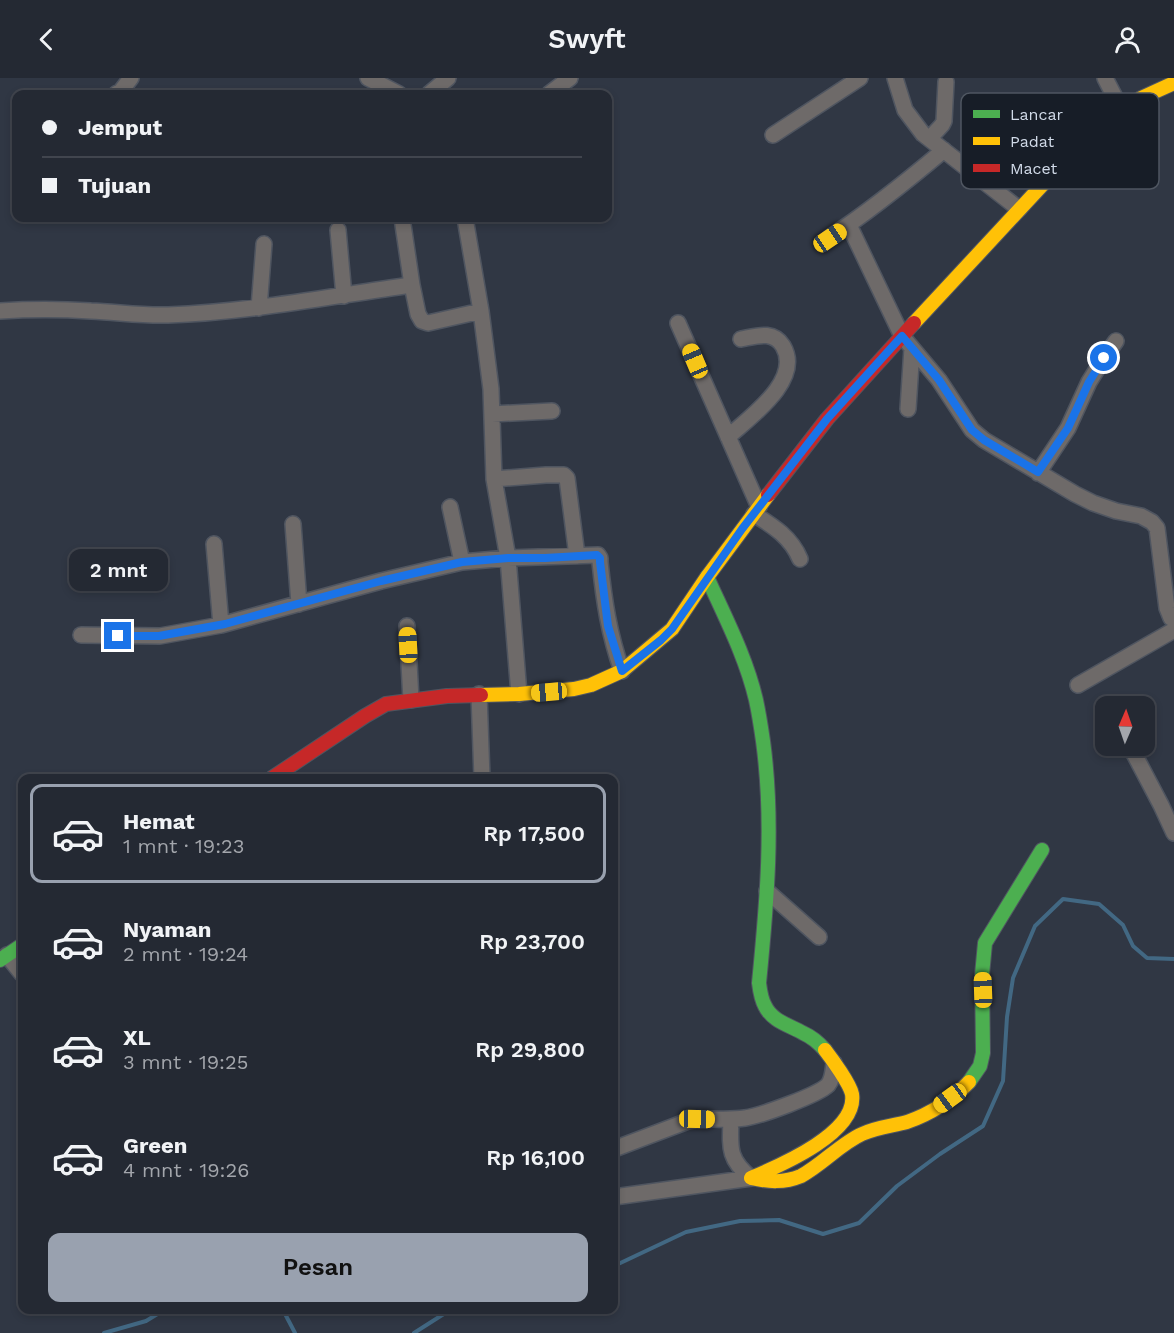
<!DOCTYPE html>
<html lang="id">
<meta charset="utf-8">
<style>
:root{--surface:#242933;--page:#2c313b;--text:#f1f3f6;--muted:#a3a6ac;--line:#41454e;--accent:#99a1af}
body{margin:0;font-family:"Work Sans",sans-serif;background:var(--page);color:var(--text);height:100vh;display:flex;flex-direction:column;font-size:22px;white-space:nowrap}
*{box-sizing:border-box;margin:0}
p{font-size:20px;color:var(--muted)}
.icon{flex:none;width:33px;height:33px;fill:none;stroke:currentColor;stroke-width:2;stroke-linecap:round;stroke-linejoin:round}
.map{position:relative;flex:1;overflow:hidden}
.side{position:absolute;left:18px;top:696px;width:600px;height:540px;display:flex;flex-direction:column;background:var(--surface);border-radius:12px;box-shadow:0 3px 9px #0003,0 0 0 2px var(--line)}
.side>*{flex:none}
.guide{position:absolute;left:12px;top:12px;width:600px;height:132px;border-radius:12px;box-shadow:0 3px 9px #0003,0 0 0 2px var(--line);display:grid;align-content:center;height:132px;padding:0 30px;background:var(--surface)}
.needle{width:39px;rotate:2deg}
.controls{position:absolute;left:1095px;top:618px;display:grid;gap:12px}
.controls a{display:grid;place-items:center;width:60px;height:60px;border-radius:12px;background:var(--surface);box-shadow:0 3px 9px #0003,0 0 0 2px var(--line);font-size:30px}
.end{position:absolute;width:27px;height:27px;margin:-14px;border:8px solid #1a73e8;background:#fff;box-shadow:0 0 0 3px #fff}
.from{border-radius:50%}
.bubble{position:absolute;height:42px;border-radius:12px;background:var(--surface);box-shadow:0 3px 9px #0003,0 0 0 2px var(--line);font-size:20px;font-weight:600;line-height:42px;text-align:center}
.car{position:absolute;width:18px;height:36px;margin:-18px -9px;border-radius:8px;box-shadow:0 0 4px 2px #0007;background:linear-gradient(#f5c518 24%,#345 0 40%,#f5c518 0 76%,#345 0 86%,#f5c518 0)}
.guide b{display:flex;align-items:center;gap:21px;height:57px;font-size:22px}
.guide b+b{border-top:2px solid var(--line)}
.guide i{width:15px;height:15px;background:var(--text)}
ul{padding:10px 0 0;list-style:none}
li{display:flex;align-items:center;gap:18px;height:99px;margin:0 12px 9px;padding:0 18px;border:3px solid transparent;border-radius:12px}
li div{flex:1}
li b{display:block;font-size:22px}
li em{font-style:normal;font-weight:600}
li.active{border-color:var(--accent)}
li>.icon{width:54px;height:54px;stroke-width:1.5}
.button{display:flex;gap:12px;margin-top:auto;padding:12px 30px}
.button a{flex:1;height:69px;border-radius:12px;background:var(--accent);color:#111;font-size:24px;font-weight:600;line-height:69px;text-align:center}
header{display:flex;justify-content:space-between;align-items:center;height:78px;padding:0 30px;background:var(--surface);font-size:27px;font-weight:600}
.map>svg:first-child{display:block}
.lines{fill:none;stroke-linecap:round;stroke-linejoin:round}
.stream{stroke:#426883;stroke-width:4}
.street-casing{stroke:#4f5560;stroke-width:18}
.fast-casing{stroke:#4f5560;stroke-width:16}
.slow-casing{stroke:#4f5560;stroke-width:16}
.jam-casing{stroke:#4f5560;stroke-width:16}
.street{stroke:#6e6a69;stroke-width:15}
.fast{stroke:#4caf50;stroke-width:14}
.slow{stroke:#ffc107;stroke-width:14}
.jam{stroke:#c62828;stroke-width:14}
.route{stroke:#1a73e8;stroke-width:8}
.key{fill:#171d27;stroke:#4f5661;stroke-width:1.5}
.key-label{font-size:16px;fill:#d1dae8}
</style>
<header><svg class="icon" aria-label="back" viewBox="0 0 24 24"><path d="M15 5l-7 7 7 7"/></svg>Swyft<svg class="icon" aria-label="person" viewBox="0 0 24 24"><circle cx="12" cy="8" r="4"/><path d="M4 21q1-7 8-7t8 7"/></svg></header>
<div class="map">
<svg width="1174" height="1255" viewBox="0 0 1174 1255">
<rect width="100%" height="100%" fill="#303744"/>
<g class="lines">
<!-- stream -->
<path class="stream" d="M614,1188L686,1154L740,1143L779,1142L823,1156L859,1145L897,1108L940,1076L983,1048L1003,1003L1007,939L1013,900L1035,848L1063,821L1099,826L1123,847L1133,868L1147,880L1174,881
M283,1232L295,1255
M104,1255L146,1243L164,1232
M414,1255L450,1232"/>
<defs>
<path id="street" d="M368,0L399,16
M895,0L905,32L923,56L1019,131
M1105,0L1121,31
M116,16L121,13L131,0
M429,16L448,0
M549,16L570,0
M1117,34L1140,76
M773,57L860,0
M930,60L942,47L944,43L946,4
M402,140L412,207
M465,140L481,233L491,311L494,401L508,480L519,616
M849,147L902,258L939,302L972,352L984,362L1075,416L1093,425L1116,433L1141,438L1152,444L1157,450L1167,530L1171,540L1174,542
M338,152L344,218
M829,160C870,133 907,103 944,72
M259,230L264,166
M0,233C30,231 60,231 91,233C117,234 142,238 168,237C250,234 331,218 412,207L418,236L422,243L428,245L481,233
M678,245L759,429
M908,331L912,270
M492,336L552,333
M728,359C750,339 803,302 783,268C773,252 757,258 741,261
M1038,395L1068,350L1089,304L1104,280L1116,263
M494,401L546,397H564L567,400L577,478
M450,429L462,484
M754,436C773,448 791,459 800,481
M293,446L299,526
M214,466L221,547
M407,548L411,622
M81,557L160,558L221,547L381,503L462,484L508,480L598,477L600,480V484C604,523 609,556 622,593
M1078,607L1174,552
M479,616L482,700
M1130,668L1161,727L1174,755
M767,813L819,859
M7,877L22,896
M731,1041C730,1070 728,1081 751,1100
M614,1071L688,1043C707,1039 726,1043 745,1040C760,1038 818,1017 828,1007C833,1001 833,992 834,985
M614,1119L751,1100"/>
<path id="fast" d="M707,499C725,539 746,579 756,622C759,636 761,649 763,663C774,744 767,824 759,905C760,913 761,921 765,928C772,943 789,947 803,955C812,959 819,965 825,972
M0,882L22,867
M969,1004L980,988L983,975L982,897L985,865L1042,772"/>
<path id="slow" d="M914,245L1098,47L1141,20L1174,5
M481,617L519,616L574,611L591,607L622,593L672,551L707,499L768,417
M825,972C832,981 850,1006 852,1016C858,1055 779,1088 751,1100C769,1104 784,1105 801,1098C823,1086 840,1066 862,1056C877,1049 892,1048 907,1044C930,1036 952,1022 969,1004"/>
<path id="jam" d="M768,417L827,341L914,245
M272,700L365,638L386,626L447,618L481,617"/>
</defs>
<!-- street casing -->
<use href="#street" class="street-casing"/>
<!-- fast casing -->
<use href="#fast" class="fast-casing"/>
<!-- slow casing -->
<use href="#slow" class="slow-casing"/>
<!-- jam casing -->
<use href="#jam" class="jam-casing"/>
<!-- street -->
<use href="#street" class="street"/>
<!-- fast -->
<use href="#fast" class="fast"/>
<!-- slow -->
<use href="#slow" class="slow"/>
<!-- jam -->
<use href="#jam" class="jam"/>
</g>
<g class="lines">
<!-- route -->
<path class="route" d="M118,558H159L225,546L381,503L462,484L508,480H545L597,477L600,480V484L608,548L622,593L661,562L672,551L742,451L827,341L902,258L939,302L972,352L984,362L1038,394L1068,350L1089,304L1104,280"/>
</g>
<!-- legend -->
<rect x="961" y="15" width="198" height="96" rx="9" class="key"/>
<rect x="973" y="32" width="27" height="8" fill="#4caf50"/>
<rect x="973" y="59" width="27" height="8" fill="#ffc107"/>
<rect x="973" y="86" width="27" height="8" fill="#c62828"/>
<g class="key-label">
<text x="1010" y="42">Lancar</text>
<text x="1010" y="69">Padat</text>
<text x="1010" y="96">Macet</text>
</g>
</svg>
<div class="controls">
<a><svg class="needle" viewBox="-14 -14 28 28"><path d="M0-13l5 13h-10z" fill="#e53935"/><path d="M0 13l5-13h-10z" fill="#a3a6ac"/></svg></a>
</div>
<i class="end from" style="left:1104px;top:280px"></i>
<i class="end" style="left:118px;top:558px"></i>
<div class="bubble" style="left:69px;top:471px;width:99px">2 mnt</div>
<i class="car" style="left:830px;top:160px;rotate:56deg"></i>
<i class="car" style="left:695px;top:283px;rotate:337deg"></i>
<i class="car" style="left:408px;top:567px;rotate:357deg"></i>
<i class="car" style="left:549px;top:614px;rotate:265deg"></i>
<i class="car" style="left:983px;top:912px;rotate:358deg"></i>
<i class="car" style="left:950px;top:1020px;rotate:234deg"></i>
<i class="car" style="left:697px;top:1041px;rotate:91deg"></i>
<div class="guide">
<b><i class="from"></i>Jemput</b>
<b><i></i>Tujuan</b>
</div>
<section class="side">
<ul>
<li class="active"><svg class="icon" aria-label="car" viewBox="0 0 24 24"><path d="M5 17H2v-5l4-1 3-4h7l3 4 3 1v5h-3M9 17h6M6 11h13"/><circle cx="7" cy="17" r="2"/><circle cx="17" cy="17" r="2"/></svg><div><b>Hemat</b><p>1 mnt · 19:23</p></div><em>Rp 17,500</em></li>
<li><svg class="icon" aria-label="car" viewBox="0 0 24 24"><path d="M5 17H2v-5l4-1 3-4h7l3 4 3 1v5h-3M9 17h6M6 11h13"/><circle cx="7" cy="17" r="2"/><circle cx="17" cy="17" r="2"/></svg><div><b>Nyaman</b><p>2 mnt · 19:24</p></div><em>Rp 23,700</em></li>
<li><svg class="icon" aria-label="car" viewBox="0 0 24 24"><path d="M5 17H2v-5l4-1 3-4h7l3 4 3 1v5h-3M9 17h6M6 11h13"/><circle cx="7" cy="17" r="2"/><circle cx="17" cy="17" r="2"/></svg><div><b>XL</b><p>3 mnt · 19:25</p></div><em>Rp 29,800</em></li>
<li><svg class="icon" aria-label="car" viewBox="0 0 24 24"><path d="M5 17H2v-5l4-1 3-4h7l3 4 3 1v5h-3M9 17h6M6 11h13"/><circle cx="7" cy="17" r="2"/><circle cx="17" cy="17" r="2"/></svg><div><b>Green</b><p>4 mnt · 19:26</p></div><em>Rp 16,100</em></li>
</ul>
<div class="button"><a>Pesan</a></div>
</section>
</div>
